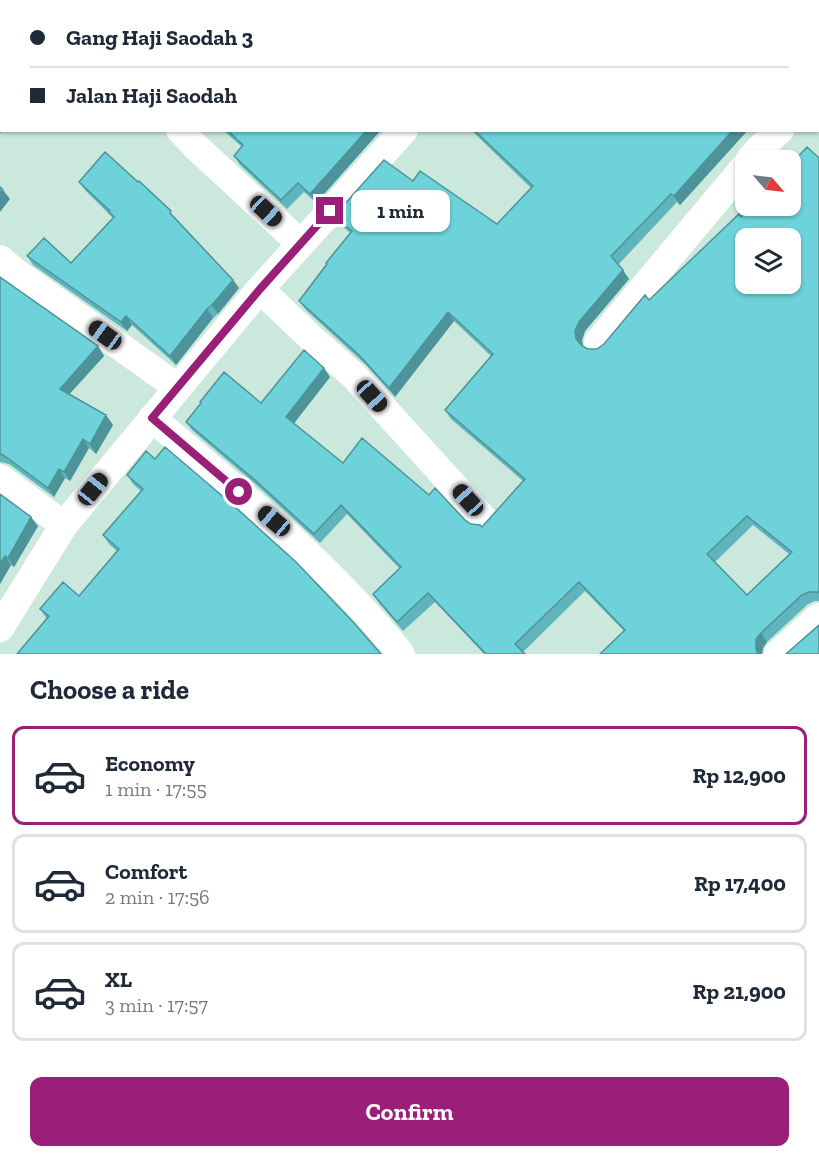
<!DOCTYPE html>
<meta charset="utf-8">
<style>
:root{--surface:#fff;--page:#f2f2f3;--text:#1f2937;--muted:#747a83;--line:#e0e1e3;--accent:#991f78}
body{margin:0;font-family:"Zilla Slab",serif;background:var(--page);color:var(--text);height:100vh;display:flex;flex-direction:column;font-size:22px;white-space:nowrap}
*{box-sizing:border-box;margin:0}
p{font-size:20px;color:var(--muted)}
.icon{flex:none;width:33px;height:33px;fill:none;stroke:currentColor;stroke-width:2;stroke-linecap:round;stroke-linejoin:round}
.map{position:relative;height:654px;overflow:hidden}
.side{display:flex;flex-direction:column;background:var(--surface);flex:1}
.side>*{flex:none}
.top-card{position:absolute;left:0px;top:0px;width:819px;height:132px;box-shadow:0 2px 4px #0004;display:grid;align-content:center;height:132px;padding:0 30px;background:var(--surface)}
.needle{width:39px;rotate:118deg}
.fabs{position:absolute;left:735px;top:150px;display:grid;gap:12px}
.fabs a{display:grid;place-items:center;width:66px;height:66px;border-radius:12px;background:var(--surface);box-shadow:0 2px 4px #0004;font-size:30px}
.end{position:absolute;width:27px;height:27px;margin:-14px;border:8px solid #991f78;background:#fff;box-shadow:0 0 0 3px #fff}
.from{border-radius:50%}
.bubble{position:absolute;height:42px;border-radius:12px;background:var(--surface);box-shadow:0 2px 4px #0004;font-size:20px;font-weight:700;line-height:42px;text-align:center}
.car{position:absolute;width:18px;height:36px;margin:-18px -9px;border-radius:8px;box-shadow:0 0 4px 2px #0007;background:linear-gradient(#222 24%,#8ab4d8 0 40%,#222 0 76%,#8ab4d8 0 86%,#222 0)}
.top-card b{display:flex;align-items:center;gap:21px;height:57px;font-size:22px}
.top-card b+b{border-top:2px solid var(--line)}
.top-card i{width:15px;height:15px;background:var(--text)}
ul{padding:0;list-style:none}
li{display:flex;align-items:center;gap:18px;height:99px;margin:0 12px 9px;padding:0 18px;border:3px solid var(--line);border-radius:12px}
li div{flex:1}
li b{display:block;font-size:22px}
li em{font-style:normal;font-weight:700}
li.current{border-color:var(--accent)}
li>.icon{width:54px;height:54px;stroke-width:1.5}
h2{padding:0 30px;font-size:27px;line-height:72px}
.button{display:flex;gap:12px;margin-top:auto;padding:12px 30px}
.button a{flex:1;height:69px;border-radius:12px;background:var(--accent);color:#fff;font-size:24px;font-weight:700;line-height:69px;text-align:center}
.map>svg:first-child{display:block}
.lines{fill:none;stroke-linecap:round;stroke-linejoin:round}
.street{stroke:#fff;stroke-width:28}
.wall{fill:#5fb5bb;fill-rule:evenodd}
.shaded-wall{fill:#4d9399}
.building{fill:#6ed2da;stroke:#4d9399;stroke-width:1.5;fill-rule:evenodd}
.route{stroke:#991f78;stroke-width:8}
</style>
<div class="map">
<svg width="819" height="654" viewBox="0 0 819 654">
<rect width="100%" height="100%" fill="#cae8db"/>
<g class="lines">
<!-- street -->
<path class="street" d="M68,0L69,2
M290,0L292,2
M534,2L535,0
M818,98L819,97
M180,130L196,147L301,244
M749,160L758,150L780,130
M0,259L14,271L177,387
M260,289L310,337L354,376L483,518
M598,342L746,165
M152,418C239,492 329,564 401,654
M0,478L64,525
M0,628L64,525L260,289L404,130
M778,654L819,617"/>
</g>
<!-- wall -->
<path class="wall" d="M0,16L2,18V130H4L0,134Z
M223,130H381L316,203L304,192L287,209L240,165L234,156L242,147Z
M471,130H748L680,205L677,202L618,265L629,279L585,331L582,340L583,346L588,349H597L604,344L649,300L741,217L819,158V601H815L808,604L767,642L763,648L762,654H600L624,631L585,591L523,652L525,654H484L435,602L403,631L379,603L373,594L400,569L347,514L320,543L261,489L192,430L186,422L261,403L330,377L294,423L343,463L429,495L471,524L482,527L523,481L451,419L445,410L491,356L454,321L395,397L365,364L306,310L299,301L350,233L341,225L334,216L413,181L497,224L531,188ZM753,525L789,554L747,595L715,562Z
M79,182L177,220L233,280L239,288L218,314L213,318L176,365L132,325L127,331L33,265L27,256L71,263L113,218L85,190Z
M0,277L98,346L104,356L69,394L113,425L96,454L89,448L70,481L65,478L54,497L9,464L0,462Z
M127,475L381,654L47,619L40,609L79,596L117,551L110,545L103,535L141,491L133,484Z
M0,494L38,526L14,567L11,565L0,584Z"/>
<!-- shaded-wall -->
<path class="shaded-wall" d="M819,40V56L818,58V42Z
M367,130H381L316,203L310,194Z
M733,130H748L680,205L674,196Z
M3,190L10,199L0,212V194Z
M623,270L629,279L585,331L582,340L583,348L576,339L575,331L579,322Z
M233,280L239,288L218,314L212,305Z
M207,309L213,318L176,365L170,356Z
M448,312L454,321L395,397L389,388Z
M126,316L132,325L127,331L121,322Z
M98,346L104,356L66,398L60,389Z
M324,368L330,377L292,426L286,417Z
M106,415L113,425L96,454L90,444Z
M83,439L89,448L70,481L64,472Z
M59,469L65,478L54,497L48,488Z
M31,517L38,526L14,567L8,558Z
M5,556L11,565L0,584V564Z
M761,633L767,642L763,648L762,654H758L756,649V639Z"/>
<!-- building -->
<path class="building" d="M79,0H271L272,2H81Z
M300,0H513L514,2H299Z
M543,0H819V40L818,42V2H541Z
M0,16L2,18V118L0,119Z
M227,130H367L310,194L298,183L281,200L234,156L243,145Z
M474,130H733L674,196L671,194L611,256L623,270L579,322L575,331L576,339L582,346L588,349H597L604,344L645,295L649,300L739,214L741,217L752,206H790V165L807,147L819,158V593L817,592H809L802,595L761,633L756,639V649L758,654H600L625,630L579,582L515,644L525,654H486L428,593L397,622L373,594L401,567L341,505L314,534L255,480L186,422L201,403L200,402L224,372L261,403L304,350L324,368L286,417L343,463L362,438L429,495L435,488L465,520L471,524L480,525L482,527L525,479L445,410L493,354L448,312L389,388L359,355L299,301L327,264L326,263L352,231L334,216L384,160L413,181L420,171L497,224L533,186ZM746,238H790V284H746ZM747,516L792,552L747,595L707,554Z
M105,152L138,182L139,181L171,211L170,213L233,280L212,305L207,309L170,356L126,316L121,322L27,256L44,238L71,263L114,217L109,212L110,211L79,182Z
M0,187L3,190L0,194Z
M0,277L98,346L60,389L106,415L90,444L83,439L64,472L59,469L48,488L3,455L0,454Z
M165,447L233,505L296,562L354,623L381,654H17L49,616L40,609L63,582L79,596L119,549L103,535L143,489L127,475L146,451L155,459Z
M0,494L31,517L8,558L5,556L0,564Z
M819,625V654H786Z"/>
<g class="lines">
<!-- route -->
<path class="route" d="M239,492L152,418L260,289L330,211"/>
</g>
</svg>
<div class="fabs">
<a><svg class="needle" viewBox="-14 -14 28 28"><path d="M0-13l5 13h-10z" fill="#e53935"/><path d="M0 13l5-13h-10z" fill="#747a83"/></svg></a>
<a><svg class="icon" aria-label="layers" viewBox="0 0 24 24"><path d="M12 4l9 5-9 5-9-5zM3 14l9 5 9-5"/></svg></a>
</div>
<i class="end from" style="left:239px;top:492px"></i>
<i class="end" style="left:330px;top:211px"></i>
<div class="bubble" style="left:351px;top:190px;width:99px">1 min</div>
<i class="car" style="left:266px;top:211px;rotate:133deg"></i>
<i class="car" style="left:105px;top:335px;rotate:306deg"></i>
<i class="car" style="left:372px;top:396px;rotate:138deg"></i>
<i class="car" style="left:93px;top:489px;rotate:39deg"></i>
<i class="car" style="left:468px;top:500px;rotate:318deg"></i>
<i class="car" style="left:274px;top:521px;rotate:310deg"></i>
<div class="top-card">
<b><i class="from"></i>Gang Haji Saodah 3</b>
<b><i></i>Jalan Haji Saodah</b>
</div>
</div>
<section class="side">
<h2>Choose a ride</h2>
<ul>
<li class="current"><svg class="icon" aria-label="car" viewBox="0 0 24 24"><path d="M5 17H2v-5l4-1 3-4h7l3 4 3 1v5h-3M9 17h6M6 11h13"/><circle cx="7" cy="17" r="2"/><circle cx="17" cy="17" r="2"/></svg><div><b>Economy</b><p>1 min · 17:55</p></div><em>Rp 12,900</em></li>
<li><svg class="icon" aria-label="car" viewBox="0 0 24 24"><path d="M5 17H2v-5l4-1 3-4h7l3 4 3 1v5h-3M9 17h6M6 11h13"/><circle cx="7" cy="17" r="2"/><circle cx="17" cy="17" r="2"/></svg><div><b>Comfort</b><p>2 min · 17:56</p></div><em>Rp 17,400</em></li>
<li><svg class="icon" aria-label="car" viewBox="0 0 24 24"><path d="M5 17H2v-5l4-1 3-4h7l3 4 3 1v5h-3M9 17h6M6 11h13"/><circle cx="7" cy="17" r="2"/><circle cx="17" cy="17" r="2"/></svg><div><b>XL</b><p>3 min · 17:57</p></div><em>Rp 21,900</em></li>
</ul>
<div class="button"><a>Confirm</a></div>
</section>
